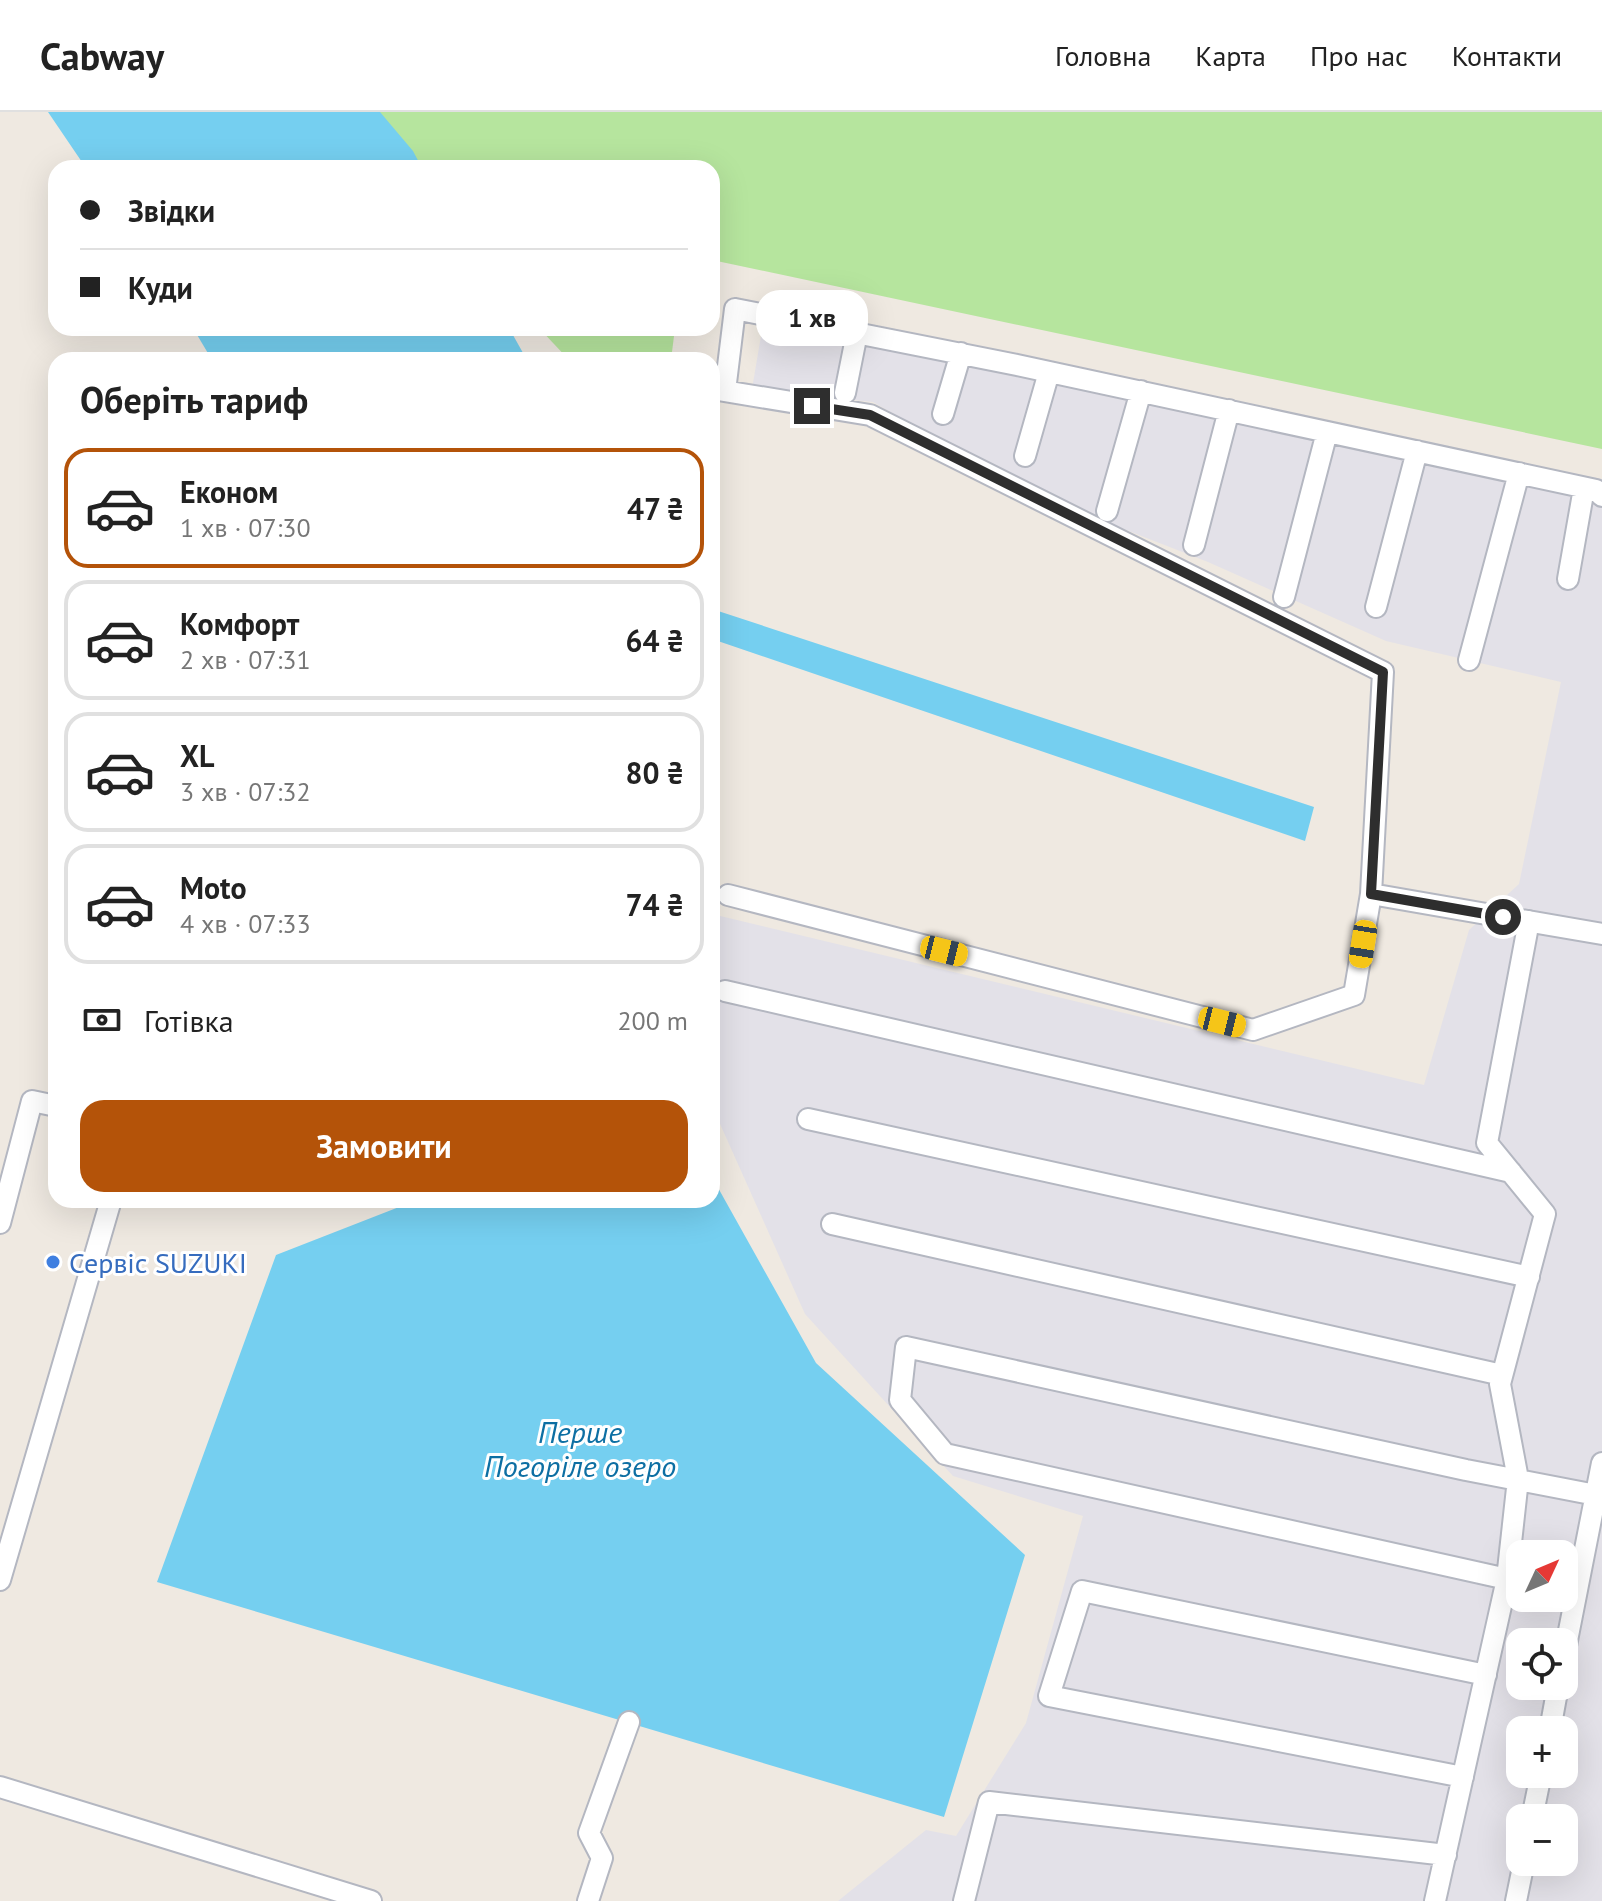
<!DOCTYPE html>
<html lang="uk">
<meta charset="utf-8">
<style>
:root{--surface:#fff;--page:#f6f6f6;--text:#222;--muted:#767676;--line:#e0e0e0;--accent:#b45309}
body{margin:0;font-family:"PT Sans",sans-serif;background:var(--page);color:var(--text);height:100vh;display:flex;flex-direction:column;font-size:30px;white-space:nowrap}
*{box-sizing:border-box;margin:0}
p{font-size:26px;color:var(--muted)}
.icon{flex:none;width:44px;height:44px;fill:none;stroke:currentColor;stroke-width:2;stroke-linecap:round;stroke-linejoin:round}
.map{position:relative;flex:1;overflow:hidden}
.drawer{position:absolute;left:48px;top:240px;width:672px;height:856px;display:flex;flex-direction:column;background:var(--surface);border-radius:24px;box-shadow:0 8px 32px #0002}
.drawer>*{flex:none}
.top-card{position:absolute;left:48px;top:48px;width:672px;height:176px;border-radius:24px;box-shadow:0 8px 32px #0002;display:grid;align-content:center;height:176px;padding:0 32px;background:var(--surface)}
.needle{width:52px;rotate:46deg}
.controls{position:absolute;left:1506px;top:1428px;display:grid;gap:16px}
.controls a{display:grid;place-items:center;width:72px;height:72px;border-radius:16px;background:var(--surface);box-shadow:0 8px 32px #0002;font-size:40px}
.end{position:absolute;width:36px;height:36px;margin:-18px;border:10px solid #2e2e2e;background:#fff;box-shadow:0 0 0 4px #fff}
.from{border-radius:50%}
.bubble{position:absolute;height:56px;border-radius:24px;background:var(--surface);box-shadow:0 8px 32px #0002;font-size:26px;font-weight:600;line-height:56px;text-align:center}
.car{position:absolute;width:24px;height:48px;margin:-24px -12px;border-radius:10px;box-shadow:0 0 6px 2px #0007;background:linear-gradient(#f5c518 24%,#345 0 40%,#f5c518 0 76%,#345 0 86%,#f5c518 0)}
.top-card b{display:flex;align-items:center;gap:28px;height:76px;font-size:30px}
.top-card b+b{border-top:2px solid var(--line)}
.top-card i{width:20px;height:20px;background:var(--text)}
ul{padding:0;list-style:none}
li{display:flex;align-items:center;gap:24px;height:120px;margin:0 16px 12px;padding:0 16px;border:4px solid var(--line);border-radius:24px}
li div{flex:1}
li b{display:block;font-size:30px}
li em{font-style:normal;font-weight:600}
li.on{border-color:var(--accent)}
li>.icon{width:72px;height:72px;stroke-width:1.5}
h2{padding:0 32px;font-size:36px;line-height:96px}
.pay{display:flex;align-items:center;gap:20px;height:88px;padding:0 32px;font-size:30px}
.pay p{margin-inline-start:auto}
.button{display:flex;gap:16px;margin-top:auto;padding:16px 32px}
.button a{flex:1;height:92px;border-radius:24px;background:var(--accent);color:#fff;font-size:32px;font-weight:600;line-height:92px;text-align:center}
header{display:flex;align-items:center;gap:48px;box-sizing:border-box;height:112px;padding:0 40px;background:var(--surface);border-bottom:2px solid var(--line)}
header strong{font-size:38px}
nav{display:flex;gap:44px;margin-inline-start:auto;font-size:28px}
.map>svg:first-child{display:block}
.industrial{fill:#e3e1e8;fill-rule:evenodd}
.green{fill:#b6e59e}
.water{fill:#75cff0}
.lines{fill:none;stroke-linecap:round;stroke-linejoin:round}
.lane-casing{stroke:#b4b7c1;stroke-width:24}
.lane{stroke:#fff;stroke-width:20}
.route{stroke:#2e2e2e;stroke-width:10}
.shop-dot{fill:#3f7fe0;stroke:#fff;stroke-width:3}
.labels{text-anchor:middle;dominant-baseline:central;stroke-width:6;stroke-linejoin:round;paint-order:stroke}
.shop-label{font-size:28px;fill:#366cbe;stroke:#fff;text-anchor:start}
.water-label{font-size:30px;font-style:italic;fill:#0d6fa3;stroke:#fff}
</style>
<header>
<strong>Cabway</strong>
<nav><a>Головна</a><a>Карта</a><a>Про нас</a><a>Контакти</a></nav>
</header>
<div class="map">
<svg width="1602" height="1789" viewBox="0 0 1602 1789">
<rect width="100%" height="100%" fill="#efe9e1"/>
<!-- industrial -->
<path class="industrial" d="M763,212L1602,367V1789H838L926,1718L956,1724L1026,1611L1083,1404L953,1364L805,1202L712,994V802L1424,973L1469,818L1519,772L1561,570L1386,529L1208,450L1029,380L873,290L752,277ZM1520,1442H1564V1486H1520ZM1520,1530H1564V1574H1520ZM1520,1618H1564V1662H1520ZM1520,1706H1564V1750H1520Z"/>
<!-- green -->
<path class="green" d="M334,0H1602V337L712,148V56H362Z
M539,216H675L671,248H569Z"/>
<!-- water -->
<path class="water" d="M48,0H380L413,39L422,56H86Z
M193,216H509L527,248H212Z
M712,497L1314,695L1305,729L712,527Z
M712,1065L816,1251L1025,1443L944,1705L157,1470L276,1143L417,1088H712Z"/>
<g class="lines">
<defs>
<path id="lane" d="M712,277L870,303L1383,560L1371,782L1354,883L1253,918L728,783
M725,279L735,197L1017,253L1596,378L1602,384
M845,281L857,221
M943,302L961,241
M1025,344L1049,260
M1107,399L1141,279
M1194,433L1229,298
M1568,467L1584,376
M1284,485L1327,320
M1376,495L1417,339
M1469,548L1519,361
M1371,782L1602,822
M725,879L1511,1060
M808,1007L1529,1165
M0,1111L32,989L56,994
M832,1112L1502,1263
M1507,1467L945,1342L900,1288L906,1235L1466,1358L1596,1383
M0,1468L111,1088
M1564,1544L1602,1351
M1550,1618L1558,1574
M1463,1665L1049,1584L1082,1479L1486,1563
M0,1675L371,1789
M1532,1706L1541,1662
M588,1789L602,1746L589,1721L629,1610
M964,1789L989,1690L1446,1743
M1435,1789L1507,1467L1518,1367L1500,1272L1545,1102L1487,1031L1529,809
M1516,1789L1524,1750"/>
</defs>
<!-- lane casing -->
<use href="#lane" class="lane-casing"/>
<!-- lane -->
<use href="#lane" class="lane"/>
</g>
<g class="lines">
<!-- route -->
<path class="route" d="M812,294L870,303L1383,560L1371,782L1503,805"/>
</g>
<!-- markers -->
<circle class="shop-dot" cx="53" cy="1150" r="8"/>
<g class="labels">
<!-- shop labels -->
<g class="shop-label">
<text x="69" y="1150">Сервіс SUZUKI</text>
</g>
<!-- water labels -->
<g class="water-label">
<text x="580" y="1319">Перше<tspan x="580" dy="34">Погоріле озеро</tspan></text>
</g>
</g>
</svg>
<div class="controls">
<a><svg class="needle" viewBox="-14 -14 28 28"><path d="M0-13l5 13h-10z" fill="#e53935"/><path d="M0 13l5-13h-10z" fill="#767676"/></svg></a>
<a><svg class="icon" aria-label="locate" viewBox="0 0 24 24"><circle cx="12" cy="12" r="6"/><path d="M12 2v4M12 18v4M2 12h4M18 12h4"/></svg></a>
<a>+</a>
<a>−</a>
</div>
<i class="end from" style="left:1503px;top:805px"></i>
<i class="end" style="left:812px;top:294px"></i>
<div class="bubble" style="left:756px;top:178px;width:112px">1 хв</div>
<i class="car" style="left:1363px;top:832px;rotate:189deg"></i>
<i class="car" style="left:944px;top:839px;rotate:104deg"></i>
<i class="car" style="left:1222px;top:910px;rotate:104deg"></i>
<div class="top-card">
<b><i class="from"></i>Звідки</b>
<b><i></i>Куди</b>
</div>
<section class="drawer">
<h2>Оберіть тариф</h2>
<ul>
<li class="on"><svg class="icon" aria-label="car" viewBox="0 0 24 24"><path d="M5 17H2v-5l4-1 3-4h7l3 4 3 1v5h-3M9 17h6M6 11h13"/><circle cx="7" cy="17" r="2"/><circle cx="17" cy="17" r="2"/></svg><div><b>Економ</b><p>1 хв · 07:30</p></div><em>47 ₴</em></li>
<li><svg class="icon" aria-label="car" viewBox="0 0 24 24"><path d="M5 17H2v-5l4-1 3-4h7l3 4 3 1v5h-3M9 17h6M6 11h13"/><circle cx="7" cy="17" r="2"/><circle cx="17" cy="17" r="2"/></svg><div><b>Комфорт</b><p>2 хв · 07:31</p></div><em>64 ₴</em></li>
<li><svg class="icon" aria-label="car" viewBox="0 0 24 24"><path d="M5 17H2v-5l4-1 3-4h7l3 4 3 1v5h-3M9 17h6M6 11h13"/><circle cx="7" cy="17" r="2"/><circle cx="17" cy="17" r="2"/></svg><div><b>XL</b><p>3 хв · 07:32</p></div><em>80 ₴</em></li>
<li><svg class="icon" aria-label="car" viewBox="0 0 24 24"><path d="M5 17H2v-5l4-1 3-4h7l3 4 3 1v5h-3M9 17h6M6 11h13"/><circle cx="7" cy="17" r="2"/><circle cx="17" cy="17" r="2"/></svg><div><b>Moto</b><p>4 хв · 07:33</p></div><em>74 ₴</em></li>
</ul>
<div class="pay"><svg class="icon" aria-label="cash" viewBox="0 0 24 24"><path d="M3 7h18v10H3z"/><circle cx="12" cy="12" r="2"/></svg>Готівка<p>200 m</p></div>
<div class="button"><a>Замовити</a></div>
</section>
</div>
